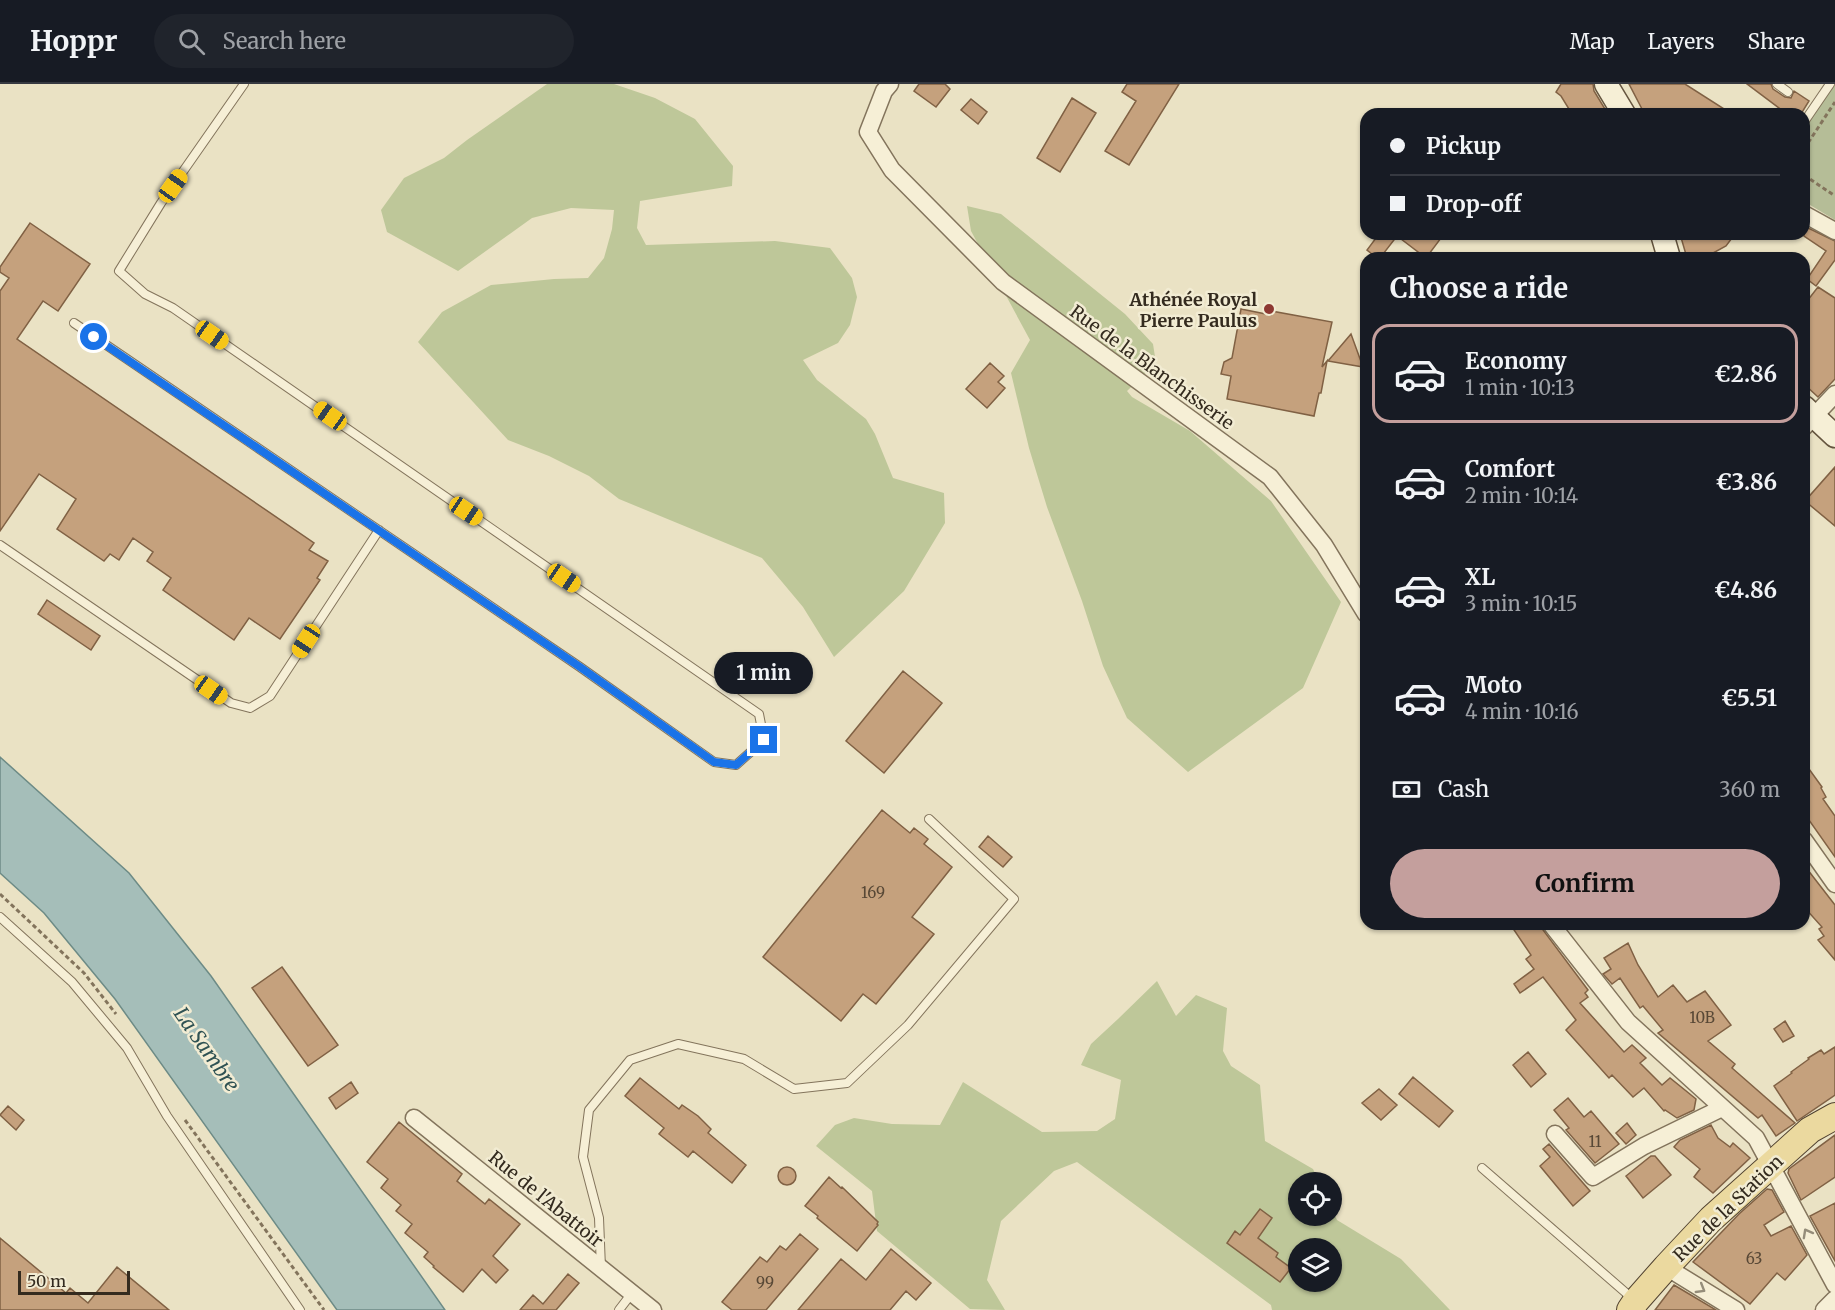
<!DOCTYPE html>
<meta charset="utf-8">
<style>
:root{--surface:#171b24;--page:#20242c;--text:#f1f3f6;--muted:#9ea1a6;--line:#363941;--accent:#c49f9d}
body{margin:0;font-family:Merriweather,serif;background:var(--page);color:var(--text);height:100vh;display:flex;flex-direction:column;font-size:22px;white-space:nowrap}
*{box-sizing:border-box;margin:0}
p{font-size:20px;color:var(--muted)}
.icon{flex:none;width:33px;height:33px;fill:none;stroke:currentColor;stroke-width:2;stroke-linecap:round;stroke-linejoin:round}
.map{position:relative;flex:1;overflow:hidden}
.drawer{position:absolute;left:1360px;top:168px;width:450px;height:678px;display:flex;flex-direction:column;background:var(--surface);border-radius:18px;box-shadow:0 2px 4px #0004}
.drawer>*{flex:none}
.hud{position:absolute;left:1360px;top:24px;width:450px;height:132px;border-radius:18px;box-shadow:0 2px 4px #0004;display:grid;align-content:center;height:132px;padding:0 30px;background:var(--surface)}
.buttons{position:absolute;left:1288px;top:1088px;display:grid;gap:12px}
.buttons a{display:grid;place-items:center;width:54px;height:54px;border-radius:50%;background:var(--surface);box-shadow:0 2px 4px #0004;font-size:30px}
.scale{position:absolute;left:18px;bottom:15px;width:112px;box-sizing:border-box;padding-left:6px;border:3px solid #342b1f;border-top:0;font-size:16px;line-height:21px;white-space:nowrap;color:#342b1f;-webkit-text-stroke:4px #f2ecd3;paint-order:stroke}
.end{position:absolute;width:27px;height:27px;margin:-14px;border:8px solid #1a73e8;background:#fff;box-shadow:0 0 0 3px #fff}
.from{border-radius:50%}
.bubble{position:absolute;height:42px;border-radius:21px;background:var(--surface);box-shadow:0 2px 4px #0004;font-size:20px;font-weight:700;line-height:42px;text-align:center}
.car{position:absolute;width:18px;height:36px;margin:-18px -9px;border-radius:8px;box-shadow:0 0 4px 2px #0007;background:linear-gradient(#f5c518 24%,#345 0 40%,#f5c518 0 76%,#345 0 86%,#f5c518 0)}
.hud b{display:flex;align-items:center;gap:21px;height:57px;font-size:22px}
.hud b+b{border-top:2px solid var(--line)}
.hud i{width:15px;height:15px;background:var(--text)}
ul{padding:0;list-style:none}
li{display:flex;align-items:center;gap:18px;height:99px;margin:0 12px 9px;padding:0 18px;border:3px solid transparent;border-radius:18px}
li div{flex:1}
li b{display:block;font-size:22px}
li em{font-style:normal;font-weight:700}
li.on{border-color:var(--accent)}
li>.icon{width:54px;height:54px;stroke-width:1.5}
h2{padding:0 30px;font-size:27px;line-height:72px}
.pay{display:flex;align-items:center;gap:15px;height:66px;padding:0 30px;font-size:22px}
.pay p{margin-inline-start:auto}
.cta{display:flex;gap:12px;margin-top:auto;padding:12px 30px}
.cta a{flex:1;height:69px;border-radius:36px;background:var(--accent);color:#111;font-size:24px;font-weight:700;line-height:69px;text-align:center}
header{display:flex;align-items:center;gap:36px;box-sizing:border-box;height:84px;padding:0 30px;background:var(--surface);border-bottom:2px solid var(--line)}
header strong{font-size:28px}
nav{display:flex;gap:33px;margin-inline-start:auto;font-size:21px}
.search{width:420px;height:54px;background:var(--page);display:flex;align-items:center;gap:15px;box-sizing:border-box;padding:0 21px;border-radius:33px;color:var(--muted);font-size:22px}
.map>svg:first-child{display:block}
.green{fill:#bec799;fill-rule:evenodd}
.cemetery{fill:#b5bd97}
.water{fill:#a5beb9;stroke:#6d8b86;stroke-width:1.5}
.building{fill:#c5a17d;stroke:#806144;stroke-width:1.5}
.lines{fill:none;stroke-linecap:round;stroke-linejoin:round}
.lane-casing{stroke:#83745c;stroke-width:10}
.street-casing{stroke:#83745c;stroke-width:19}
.secondary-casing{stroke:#65553f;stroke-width:25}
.primary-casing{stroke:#514230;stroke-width:28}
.path{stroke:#83745c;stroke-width:3;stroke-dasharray:4.5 3;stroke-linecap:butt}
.lane{stroke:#f6efd6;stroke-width:8}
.street{stroke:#f6efd6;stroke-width:16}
.secondary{stroke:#f6efd6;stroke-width:22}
.primary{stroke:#ebd99f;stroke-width:26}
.oneway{stroke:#958d7a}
.route{stroke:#1a73e8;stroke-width:8}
.poi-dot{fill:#8d3831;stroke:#f2ecd3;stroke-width:2}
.labels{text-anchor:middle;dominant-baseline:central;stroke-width:5;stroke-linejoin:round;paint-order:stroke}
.number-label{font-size:15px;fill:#584836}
.poi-label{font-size:18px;font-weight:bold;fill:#342b1f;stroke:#f2ecd3;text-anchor:end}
.street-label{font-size:18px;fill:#342b1f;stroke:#f2ecd3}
.water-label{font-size:20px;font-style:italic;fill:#2f5253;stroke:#f2ecd3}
</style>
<header>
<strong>Hoppr</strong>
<div class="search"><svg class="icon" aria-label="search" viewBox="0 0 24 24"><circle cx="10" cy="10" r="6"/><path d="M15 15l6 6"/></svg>Search here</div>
<nav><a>Map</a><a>Layers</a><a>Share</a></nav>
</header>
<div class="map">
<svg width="1835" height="1226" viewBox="0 0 1835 1226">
<rect width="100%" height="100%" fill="#eae2c4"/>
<!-- green -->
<path class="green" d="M547,0H614L655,14L695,35L733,82L732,102L640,117L637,144L646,161L775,157L830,164L852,194L857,213L850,241L838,259L803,276L817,296L866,335L875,350L893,394L944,409L945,439L904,507L834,573L803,523L762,474L619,415L589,392L549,372L508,356L418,258L442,228L491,201L554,195L588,194L604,174L612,145L614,126L571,124L532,134L458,187L387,148L381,126L404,94L444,74L467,56Z
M967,122L1001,130L1125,230L1153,260L1156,279L1127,307L1132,313L1190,347L1271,417L1341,518L1303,604L1188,688L1127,634L1103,582L1082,517L1047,423L1029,364L1011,289L1030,256L971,147Z
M1157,897L1176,932L1196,911L1227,924L1223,967L1231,982L1260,1001L1265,1057L1313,1085L1319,1098H1299V1131H1332V1125L1337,1136L1401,1175L1450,1226H1272L1271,1221L1077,1078L1054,1087L1001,1137L987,1196L1005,1226L970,1225L877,1147L872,1107L816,1062L835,1041L854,1034L892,1040L940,1041L963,998L1042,1048L1097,1047L1115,1035L1121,996L1081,981L1091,960L1118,935ZM1299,1164H1332V1197H1299Z"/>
<!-- cemetery -->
<path class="cemetery" d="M1834,0H1835V136L1805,118V43Z"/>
<!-- water -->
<path class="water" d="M0,673L129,789L211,892L445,1226H337L115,915L44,829L0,789Z"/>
<!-- building -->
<path class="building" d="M919,0H945L950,5L936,23L914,7Z
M1127,0H1179L1129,81L1105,67L1136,17L1122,8Z
M1561,0H1593L1594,7L1608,30H1572L1561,12L1556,8Z
M1629,0H1685L1732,30H1652L1642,25Z
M1747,0H1771L1773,5L1785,13L1791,14L1794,7L1809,17L1801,30H1787Z
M1072,14L1096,29L1060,88L1037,74Z
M971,15L987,28L978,40L961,26Z
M30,139L90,180L58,227L43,217L17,255L314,459L309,466L328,477L317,494L320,496L280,555L249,534L234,556L163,506L171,494L147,477L153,468L133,454L119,476L110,470L104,477L57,445L76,415L39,390L0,447V207L9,194L0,188V183Z
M1804,142L1835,157V176L1816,202L1807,195L1826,167L1804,152Z
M1379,150H1444L1426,174L1397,152L1380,174H1377L1367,166Z
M1680,150H1735L1726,162L1713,169L1717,174H1687Z
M1818,203L1835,214V295L1818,313L1804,300V221Z
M1241,225L1271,231V227L1332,238L1322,283L1327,277L1321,309H1319L1314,332L1227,315L1231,292L1221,290L1224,278L1232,274Z
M1351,250L1363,283L1328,277Z
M990,279L1004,292L998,298L1005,304L987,324L966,305Z
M1835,383V442L1805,417Z
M47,516L100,552L91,566L38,530Z
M903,587L942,619L884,689L846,657Z
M1804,678L1822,703L1821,704L1826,713L1823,715L1835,732V773L1804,729Z
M882,726L910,749L914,744L928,755L924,760L952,783L912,833L934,850L876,920L863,910L841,937L763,873Z
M988,752L1012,773L1003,783L979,763Z
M1804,781L1835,821V876L1818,856L1824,852L1819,845L1822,843L1804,823Z
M1510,840H1541L1543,846L1588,906L1585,909L1588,913L1580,919L1624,968L1632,961L1646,974L1640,979L1662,1001L1670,994L1696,1015L1694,1026L1677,1034L1665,1026L1664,1027L1644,1004L1633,1013L1612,991L1609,994L1566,946L1576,936L1543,893L1520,909L1514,900L1534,885L1526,875L1531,871Z
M1628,859L1638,881L1658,913L1673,901L1687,918L1705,907L1731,941L1708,957L1735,980L1732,984L1795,1039L1776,1052L1762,1031L1758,1034L1658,949L1663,946L1643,922L1640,924L1620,894L1612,900L1603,890L1611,885L1604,874Z
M282,883L338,961L308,982L252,904Z
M1785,937L1794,952L1783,958L1774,945Z
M1835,963V1011L1797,1037L1774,1002L1792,989L1791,988L1809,975L1808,974L1821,966L1824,970Z
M1528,968L1546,990L1531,1003L1513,981Z
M1413,993L1453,1027L1439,1043L1399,1010Z
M640,994L679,1025L682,1021L698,1032L711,1045L708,1049L746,1081L732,1099L693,1067L688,1073L659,1050L664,1044L625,1012Z
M351,998L358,1009L336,1025L329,1014Z
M1379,1005L1397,1021L1381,1036L1362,1019Z
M1568,1014L1584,1033L1591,1027L1619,1060L1595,1079L1566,1046L1569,1044L1554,1026Z
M8,1022L24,1036L16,1046L0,1031Z
M399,1038L462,1090L457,1097L485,1120L489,1115L520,1140L493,1172L508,1186L496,1199L482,1185L463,1208L433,1183L434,1182L424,1173L428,1168L405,1149L412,1140L396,1127L401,1121L381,1104L388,1095L367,1078Z
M1627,1039L1636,1051L1626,1060L1616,1049Z
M1711,1041L1718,1054L1730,1063L1733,1059L1750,1074L1713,1109L1694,1093L1700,1085L1674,1063L1680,1056Z
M1835,1051V1093L1801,1116L1788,1089L1789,1085Z
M1549,1060L1590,1107L1573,1122L1540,1082L1550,1073L1543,1065Z
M1651,1072H1655L1671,1091L1643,1114L1626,1092Z
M778 1092a9 9 0 1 1 18 0a9 9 0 1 1-18 0Z
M829,1093L841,1104L842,1103L878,1138L877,1140L878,1141L857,1167L817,1134L818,1132L805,1122Z
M1767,1105L1772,1106L1784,1128L1764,1141L1771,1152L1791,1142L1807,1171L1785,1196L1777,1189L1750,1220L1693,1178L1739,1130Z
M1835,1119V1177L1810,1132Z
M1260,1125L1272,1134L1258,1154L1278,1169L1276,1173L1291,1184L1280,1198L1227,1159L1235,1147L1240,1151Z
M800,1150L818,1165L766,1226H732L722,1218L760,1173L767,1178L780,1162L786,1166Z
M0,1154L66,1209L70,1204L88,1219L117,1183L169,1226H0Z
M891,1165L931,1199L916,1216L906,1207L890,1226H798L841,1175L866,1196Z
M568,1190L579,1199L556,1226H520L533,1211L543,1220Z
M1674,1201L1716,1226H1655Z"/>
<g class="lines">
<defs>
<path id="lane" d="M1777,0L1788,8
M1804,38L1830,0
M74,239L580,583L714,678L736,681L764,656L759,630L173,224L145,210L119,187L161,119L244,0
M0,461L231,619L250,624L270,612L379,446
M0,833L72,898L127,964L167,1032L300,1226
M1482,1084L1633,1215
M601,1184L599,1134L583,1073L589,1026L630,976L678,960L744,975L794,1005L847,999L908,941L1014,815L929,735
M619,1226L632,1209"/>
<path id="street" d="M890,0L884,7L868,48L892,86L1003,198L1270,393L1324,461L1366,530
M1804,130L1835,147
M1804,343L1835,310
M1804,756L1835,800
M1551,840L1628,938L1756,1054L1835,1201
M414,1034L653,1226
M1555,1050L1593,1093L1644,1062L1722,1024
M1666,1183L1736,1226
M1824,1226L1835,1215"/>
<path id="secondary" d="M1606,0L1624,30
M1662,150L1669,174
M1804,323L1835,352"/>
<path id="primary" d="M1630,1226L1636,1217L1666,1183L1711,1135L1810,1046L1835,1032"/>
</defs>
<!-- lane casing -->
<use href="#lane" class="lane-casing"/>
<!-- street casing -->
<use href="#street" class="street-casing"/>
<!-- secondary casing -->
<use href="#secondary" class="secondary-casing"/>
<!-- primary casing -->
<use href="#primary" class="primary-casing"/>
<!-- path -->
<path class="path" d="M1804,65L1835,18
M1804,91L1835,112
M0,810L84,889L116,930
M185,1036L324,1226"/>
<!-- lane -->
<use href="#lane" class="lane"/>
<!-- street -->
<use href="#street" class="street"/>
<!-- secondary -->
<use href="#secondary" class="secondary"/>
<!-- primary -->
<use href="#primary" class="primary"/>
</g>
<!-- one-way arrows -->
<defs><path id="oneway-chevron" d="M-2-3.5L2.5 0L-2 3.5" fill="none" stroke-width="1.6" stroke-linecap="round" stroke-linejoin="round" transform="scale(1.5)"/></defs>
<g class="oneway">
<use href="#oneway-chevron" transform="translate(1807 1149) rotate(-119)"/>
<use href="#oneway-chevron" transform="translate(1701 1205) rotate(31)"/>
</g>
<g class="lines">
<!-- route -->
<path class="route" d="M94,253L580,583L714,678L736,681L764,656"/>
</g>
<!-- markers -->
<circle class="poi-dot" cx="1269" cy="225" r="6"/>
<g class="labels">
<!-- number labels -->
<g class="number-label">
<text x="873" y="808">169</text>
<text x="1702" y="933">10B</text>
<text x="1595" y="1057">11</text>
<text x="1754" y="1174">63</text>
<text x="765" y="1198">99</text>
</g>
<!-- poi labels -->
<g class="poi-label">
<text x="1257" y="215">Athénée Royal<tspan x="1257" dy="21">Pierre Paulus</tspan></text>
</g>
<!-- street labels -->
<g class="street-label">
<text transform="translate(1152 283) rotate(36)">Rue de la Blanchisserie</text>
<text transform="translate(546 1115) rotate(39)">Rue de l'Abattoir</text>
<text transform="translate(1728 1124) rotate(-44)">Rue de la Station</text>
</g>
<!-- water labels -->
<g class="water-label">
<text transform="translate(207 965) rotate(55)">La Sambre</text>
</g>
</g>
</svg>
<div class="buttons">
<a><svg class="icon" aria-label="locate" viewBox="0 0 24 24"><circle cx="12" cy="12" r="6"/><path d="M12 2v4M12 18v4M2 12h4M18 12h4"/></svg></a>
<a><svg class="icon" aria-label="layers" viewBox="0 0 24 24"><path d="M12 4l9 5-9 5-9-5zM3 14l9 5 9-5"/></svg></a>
</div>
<div class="scale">50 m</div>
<i class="end from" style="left:94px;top:253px"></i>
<i class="end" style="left:764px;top:656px"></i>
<div class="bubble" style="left:714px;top:568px;width:99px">1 min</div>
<i class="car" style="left:173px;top:102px;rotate:35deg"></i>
<i class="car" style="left:212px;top:251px;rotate:125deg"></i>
<i class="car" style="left:330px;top:332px;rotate:305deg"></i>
<i class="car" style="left:466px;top:427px;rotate:124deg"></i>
<i class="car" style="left:564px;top:494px;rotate:124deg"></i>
<i class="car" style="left:306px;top:557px;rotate:213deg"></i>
<i class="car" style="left:211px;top:606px;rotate:125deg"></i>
<div class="hud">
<b><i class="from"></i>Pickup</b>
<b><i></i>Drop-off</b>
</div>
<section class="drawer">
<h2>Choose a ride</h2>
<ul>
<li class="on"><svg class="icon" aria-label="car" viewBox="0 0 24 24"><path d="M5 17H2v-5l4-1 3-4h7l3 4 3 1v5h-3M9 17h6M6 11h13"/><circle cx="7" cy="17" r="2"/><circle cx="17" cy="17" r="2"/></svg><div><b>Economy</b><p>1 min · 10:13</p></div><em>€2.86</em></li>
<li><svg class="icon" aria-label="car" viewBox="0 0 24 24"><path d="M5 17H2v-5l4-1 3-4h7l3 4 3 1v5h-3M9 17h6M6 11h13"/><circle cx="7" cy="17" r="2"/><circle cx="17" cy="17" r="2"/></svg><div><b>Comfort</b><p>2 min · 10:14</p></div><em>€3.86</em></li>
<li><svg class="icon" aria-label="car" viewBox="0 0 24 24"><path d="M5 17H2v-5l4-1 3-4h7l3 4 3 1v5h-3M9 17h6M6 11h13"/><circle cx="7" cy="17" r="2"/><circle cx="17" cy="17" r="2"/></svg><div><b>XL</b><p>3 min · 10:15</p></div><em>€4.86</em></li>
<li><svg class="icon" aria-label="car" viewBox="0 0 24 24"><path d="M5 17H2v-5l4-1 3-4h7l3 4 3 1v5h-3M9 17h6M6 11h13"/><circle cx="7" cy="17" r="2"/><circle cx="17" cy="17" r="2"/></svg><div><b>Moto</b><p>4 min · 10:16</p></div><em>€5.51</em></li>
</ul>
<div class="pay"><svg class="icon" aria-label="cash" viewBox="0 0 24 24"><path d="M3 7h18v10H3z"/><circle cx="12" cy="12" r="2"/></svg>Cash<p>360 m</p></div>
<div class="cta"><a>Confirm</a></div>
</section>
</div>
